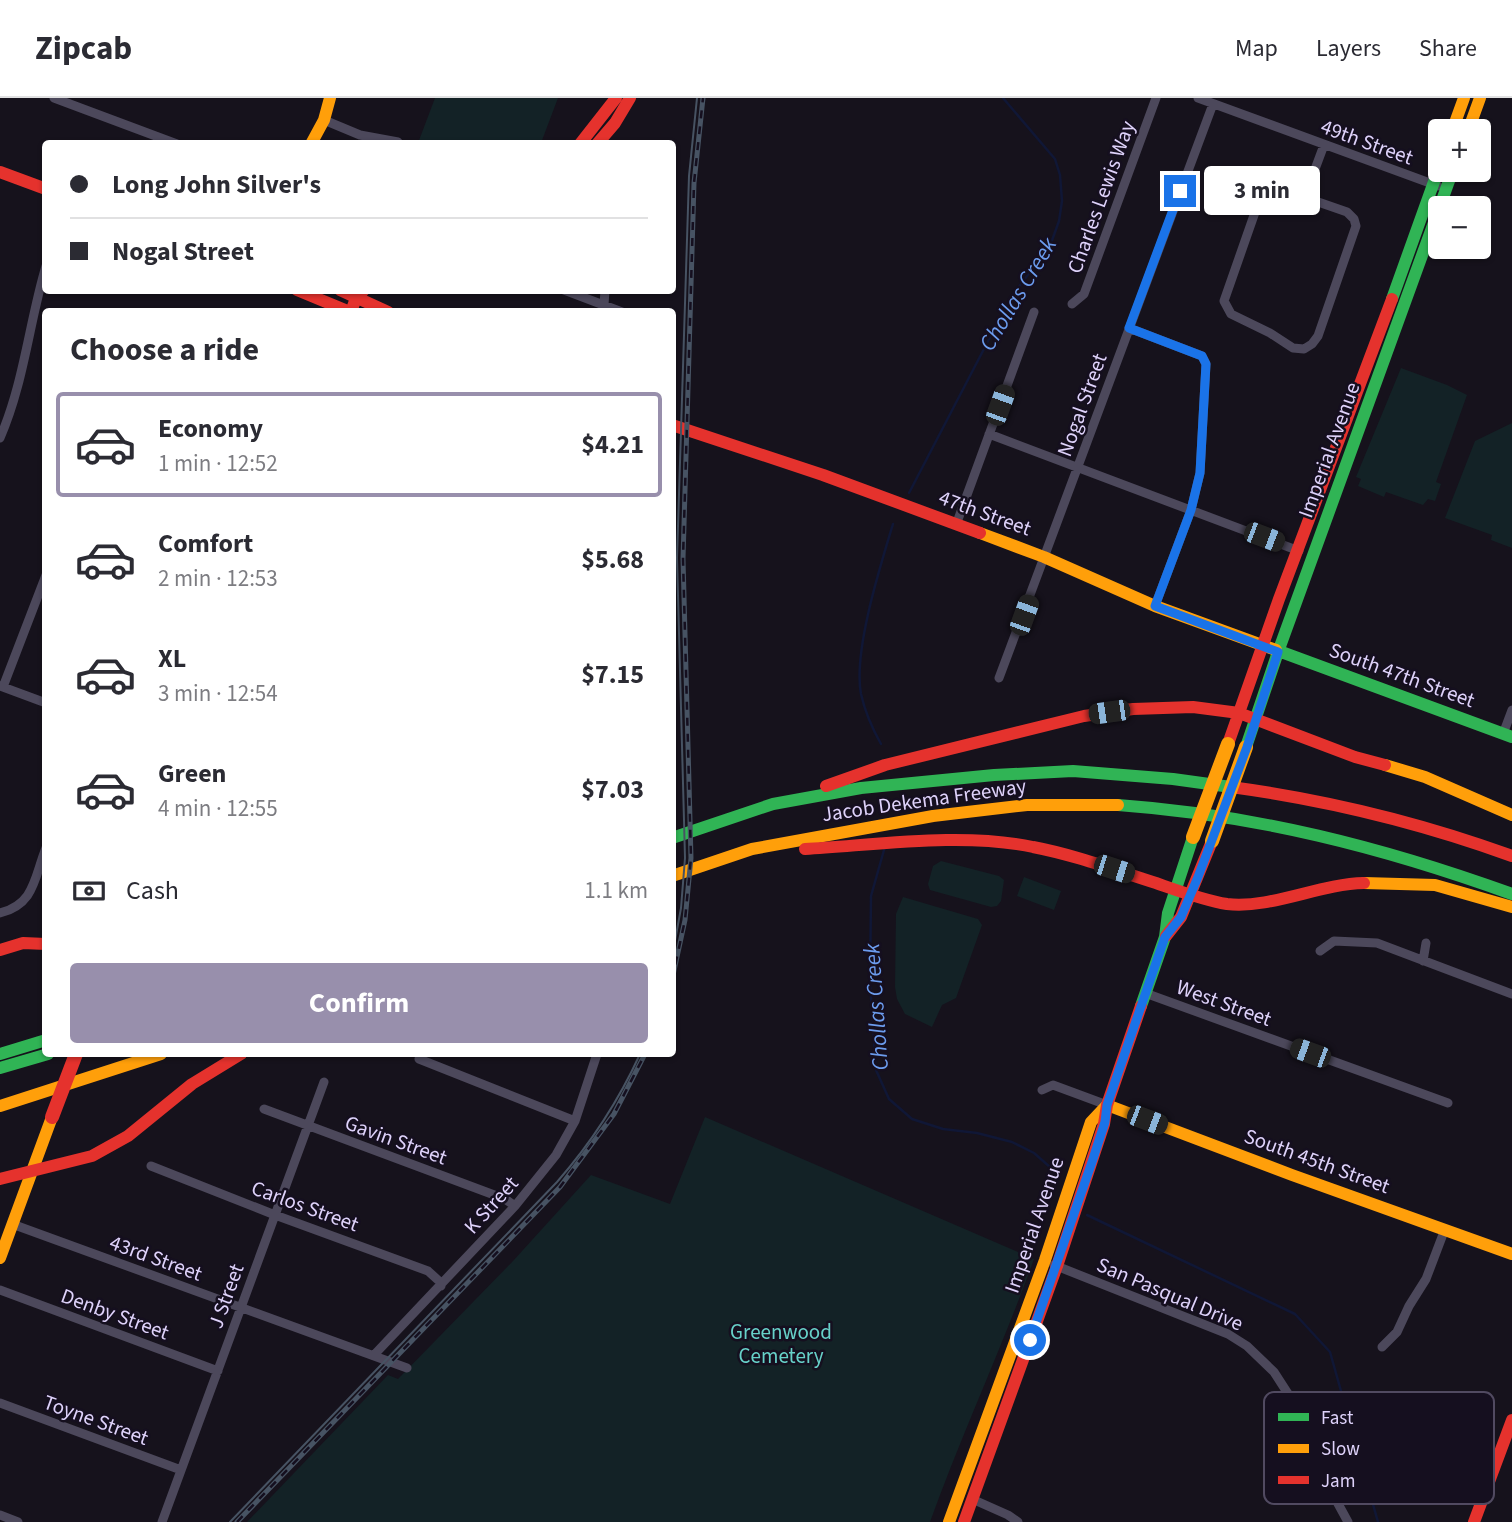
<!DOCTYPE html>
<meta charset="utf-8">
<style>
:root{--surface:#fff;--page:#f7f7f7;--text:#2b2b33;--muted:#7c7c81;--line:#e1e1e2;--accent:#988fac}
body{margin:0;font-family:"Source Sans 3",sans-serif;background:var(--page);color:var(--text);height:100vh;display:flex;flex-direction:column;font-size:26px;white-space:nowrap}
*{box-sizing:border-box;margin:0}
p{font-size:23px;color:var(--muted)}
.icon{flex:none;width:38px;height:38px;fill:none;stroke:currentColor;stroke-width:2;stroke-linecap:round;stroke-linejoin:round}
.map{position:relative;flex:1;overflow:hidden}
.details{position:absolute;left:42px;top:210px;width:634px;height:749px;display:flex;flex-direction:column;background:var(--surface);border-radius:7px;box-shadow:0 2px 5px #0004}
.details>*{flex:none}
.top-card{position:absolute;left:42px;top:42px;width:634px;height:154px;border-radius:7px;box-shadow:0 2px 5px #0004;display:grid;align-content:center;height:154px;padding:0 28px;background:var(--surface)}
.fabs{position:absolute;left:1428px;top:21px;display:grid;gap:14px}
.fabs a{display:grid;place-items:center;width:63px;height:63px;border-radius:7px;background:var(--surface);box-shadow:0 2px 5px #0004;font-size:35px}
.end{position:absolute;width:32px;height:32px;margin:-16px;border:9px solid #1a73e8;background:#fff;box-shadow:0 0 0 4px #fff}
.from{border-radius:50%}
.bubble{position:absolute;height:49px;border-radius:7px;background:var(--surface);box-shadow:0 2px 5px #0004;font-size:23px;font-weight:700;line-height:49px;text-align:center}
.car{position:absolute;width:21px;height:42px;margin:-21px -10px;border-radius:9px;box-shadow:0 0 5px 2px #0007;background:linear-gradient(#222 24%,#8ab4d8 0 40%,#222 0 76%,#8ab4d8 0 86%,#222 0)}
.top-card b{display:flex;align-items:center;gap:24px;height:66px;font-size:26px}
.top-card b+b{border-top:2px solid var(--line)}
.top-card i{width:18px;height:18px;background:var(--text)}
ul{padding:0;list-style:none}
li{display:flex;align-items:center;gap:21px;height:105px;margin:0 14px 10px;padding:0 14px;border:4px solid transparent;border-radius:7px}
li div{flex:1}
li b{display:block;font-size:26px}
li em{font-style:normal;font-weight:700}
li.on{border-color:var(--accent)}
li>.icon{width:63px;height:63px;stroke-width:1.5}
h2{padding:0 28px;font-size:32px;line-height:84px}
.pay{display:flex;align-items:center;gap:18px;height:77px;padding:0 28px;font-size:26px}
.pay p{margin-inline-start:auto}
.action{display:flex;gap:14px;margin-top:auto;padding:14px 28px}
.action a{flex:1;height:80px;border-radius:7px;background:var(--accent);color:#fff;font-size:28px;font-weight:700;line-height:80px;text-align:center}
header{display:flex;align-items:center;gap:42px;box-sizing:border-box;height:98px;padding:0 35px;background:var(--surface);border-bottom:2px solid var(--line)}
header strong{font-size:33px}
nav{display:flex;gap:38px;margin-inline-start:auto;font-size:24px}
.map>svg:first-child{display:block}
.green{fill:#132226}
.lines{fill:none;stroke-linecap:round;stroke-linejoin:round}
.stream{stroke:#101736;stroke-width:2.5}
.street{stroke:#4c485b;stroke-width:9}
.fast{stroke:#30b455;stroke-width:12}
.slow{stroke:#ff9f0a;stroke-width:12}
.jam{stroke:#e5322d;stroke-width:12}
.tram{stroke:#475363;stroke-width:2}
.rail-casing{stroke:#475363;stroke-width:5}
.rail{stroke:#150f1f;stroke-width:2.5;stroke-dasharray:8;stroke-linecap:butt}
.slow-bridge{stroke:#ff9f0a;stroke-width:14}
.jam-bridge{stroke:#e5322d;stroke-width:14}
.route{stroke:#1a73e8;stroke-width:9}
.labels{text-anchor:middle;dominant-baseline:central;stroke-width:5;stroke-linejoin:round;paint-order:stroke}
.street-label{font-size:21px;fill:#ded2fa;stroke:#150f1f}
.park-label{font-size:21px;fill:#67d1c9;stroke:#150f1f}
.water-label{font-size:23px;font-style:italic;fill:#6c9cee;stroke:#150f1f}
.key{fill:#150f1f;stroke:#514a61;stroke-width:2}
.key-label{font-size:19px;fill:#ded2fa}
</style>
<header>
<strong>Zipcab</strong>
<nav><a>Map</a><a>Layers</a><a>Share</a></nav>
</header>
<div class="map">
<svg width="1512" height="1424" viewBox="0 0 1512 1424">
<rect width="100%" height="100%" fill="#16121c"/>
<!-- green -->
<path class="green" d="M435,0H558L541,45H418Z
M1401,270L1447,287L1467,297L1436,384L1441,386L1435,403L1428,401L1423,407L1386,394L1384,399L1358,388L1361,381L1356,379Z
M1512,325V450L1491,442L1492,437L1445,420L1475,343Z
M941,763L999,778L1004,782L1001,803L997,808L991,809L930,792L928,786L933,768Z
M1024,779L1061,793L1054,812L1017,798Z
M903,799L978,821L982,827L956,900L942,907L932,929L905,916L897,901L895,889L896,816Z
M705,1019L1034,1161C1002,1250 962,1335 930,1424H247L388,1277L398,1281L513,1163L591,1077L670,1106Z"/>
<g class="lines">
<!-- stream -->
<path class="stream" d="M909,395L1011,199L1050,148L1059,123L1062,103L1060,77L1055,61L1003,0
M881,646C872,630 865,614 861,596C853,554 880,469 893,426
M884,752L871,798L870,884L876,972L889,1001L912,1021L943,1031L977,1035L1012,1044L1034,1055L1059,1077
M1087,1117L1295,1216L1330,1254L1378,1424"/>
<!-- street -->
<path class="street" d="M54,0L177,46
M1198,0L1438,88
M324,22L360,37L398,44
M1275,89L1347,114L1354,121L1356,128L1318,238L1312,246L1304,251L1293,250L1270,235L1231,216L1224,203L1260,100L1264,95Z
M1305,98L1324,47
M564,192L622,214
M1072,206L1084,196L1156,0
M604,207L605,192
M1129,230L1202,258L1206,266L1200,375L1191,412L1155,508
M989,336L1299,453
M0,340C24,285 29,225 46,168
M956,427L1034,214
M999,580L1213,6
M0,588L46,605
M3,589L46,477
M1503,636L1512,612
M0,815C35,806 34,780 46,750
M1320,853L1334,843L1377,845L1512,896
M1423,863L1426,845
M1145,895L1448,1005
M419,961L575,1023
M1042,992L1053,987L1107,1007
M264,1011L505,1101L515,1108
M151,1068L275,1117L428,1173L439,1183L441,1188
M12,1126L407,1270
M1054,1167L1228,1236L1247,1248L1274,1274L1294,1305L1324,1380L1348,1424
M0,1192L218,1273
M1382,1249L1397,1234L1409,1208L1426,1181L1445,1131
M374,1257L515,1108L556,1057L575,1023L597,956
M0,1305L181,1372
M972,1401L1008,1417L1018,1424
M0,1417L18,1424
M162,1424L324,984"/>
<!-- fast -->
<path class="fast" d="M1392,201L1440,67
M1276,552L1512,639
M1246,649L1278,554L1453,72
M1118,707C1256,717 1382,749 1512,796
M672,740L773,706L861,690L994,677L1073,673L1173,681L1231,689
M1141,908L1165,839L1168,815L1193,739
M0,956L46,942
M0,970L48,956"/>
<!-- slow -->
<path class="slow" d="M1452,33L1464,0
M1468,33L1480,0
M311,46L324,22L330,0
M980,435L1044,459L1155,508L1276,552
M1385,667L1425,679L1512,717
M672,778L752,751L933,718L1027,707H1118
M1364,785L1435,787L1512,809
M1107,1007L1292,1077L1512,1156
M0,1008L161,956
M0,1160L52,1019
M949,1424L1045,1162L1091,1024L1107,1007"/>
<!-- jam -->
<path class="jam" d="M580,46L616,0
M597,46L615,25L630,0
M0,74L46,91
M297,192L350,214
M340,192L388,214
M351,214L356,200L364,192
M672,327L823,377L980,435
M1228,646L1279,501L1392,201
M826,688L885,667L1084,618L1133,611L1193,609L1239,615L1355,659L1385,667
M1231,689C1327,702 1421,725 1512,758
M805,751C876,747 963,734 1033,749C1075,757 1115,772 1156,785C1179,793 1203,802 1227,806C1271,811 1319,786 1364,785
M1166,838L1181,819L1212,743
M0,852L23,845L46,846
M0,1081L92,1058L128,1038L192,986L241,956
M964,1424L1057,1168L1104,1026L1107,1007L1141,908
M1474,1424L1512,1322"/>
<!-- tram -->
<path class="tram" d="M672,859L681,810L685,760L677,460L689,78L697,0
M230,1424L557,1084C591,1045 619,1002 640,956"/>
<defs>
<path id="rail" d="M672,882L685,822L691,760L683,461L694,85L703,0
M237,1424L560,1089L614,1016L645,956"/>
</defs>
<!-- rail casing -->
<use href="#rail" class="rail-casing"/>
<!-- rail -->
<use href="#rail" class="rail"/>
<!-- slow-bridge -->
<path class="slow-bridge" d="M1193,739L1228,646
M1212,743L1246,649"/>
<!-- jam-bridge -->
<path class="jam-bridge" d="M52,1019L76,956"/>
</g>
<g class="lines">
<!-- route -->
<path class="route" d="M1030,1242L1092,1064L1105,1024L1107,1007L1165,839L1181,819L1198,779L1247,649L1278,554L1155,508L1191,412L1200,375L1206,266L1202,258L1129,230L1180,93"/>
</g>
<g class="labels">
<!-- street labels -->
<g class="street-label">
<text transform="translate(1367 44) rotate(20)">49th Street</text>
<text transform="translate(1101 99) rotate(-70)">Charles Lewis Way</text>
<text transform="translate(1082 307) rotate(-70)">Nogal Street</text>
<text transform="translate(1329 352) rotate(-70)">Imperial Avenue</text>
<text transform="translate(985 415) rotate(20)">47th Street</text>
<text transform="translate(1402 577) rotate(20)">South 47th Street</text>
<text transform="translate(924 702) rotate(-8)">Jacob Dekema Freeway</text>
<text transform="translate(1224 905) rotate(20)">West Street</text>
<text transform="translate(396 1042) rotate(20)">Gavin Street</text>
<text transform="translate(1317 1063) rotate(20)">South 45th Street</text>
<text transform="translate(491 1107) rotate(-48)">K Street</text>
<text transform="translate(305 1108) rotate(20)">Carlos Street</text>
<text transform="translate(1034 1127) rotate(-71)">Imperial Avenue</text>
<text transform="translate(156 1160) rotate(20)">43rd Street</text>
<text transform="translate(1170 1196) rotate(23)">San Pasqual Drive</text>
<text transform="translate(226 1198) rotate(-70)">J Street</text>
<text transform="translate(115 1216) rotate(20)">Denby Street</text>
<text transform="translate(96 1322) rotate(20)">Toyne Street</text>
</g>
<!-- park labels -->
<g class="park-label">
<text x="781" y="1234">Greenwood<tspan x="781" dy="24">Cemetery</tspan></text>
</g>
<!-- water labels -->
<g class="water-label">
<text transform="translate(1018 196) rotate(-59)">Chollas Creek</text>
<text transform="translate(876 909) rotate(-94)">Chollas Creek</text>
</g>
</g>
<!-- legend -->
<rect x="1264" y="1294" width="230" height="112" rx="10" class="key"/>
<rect x="1278" y="1315" width="31" height="8" fill="#30b455"/>
<rect x="1278" y="1346" width="31" height="9" fill="#ff9f0a"/>
<rect x="1278" y="1378" width="31" height="8" fill="#e5322d"/>
<g class="key-label">
<text x="1321" y="1326">Fast</text>
<text x="1321" y="1357">Slow</text>
<text x="1321" y="1389">Jam</text>
</g>
</svg>
<div class="fabs">
<a>+</a>
<a>−</a>
</div>
<i class="end from" style="left:1030px;top:1242px"></i>
<i class="end" style="left:1180px;top:93px"></i>
<div class="bubble" style="left:1204px;top:68px;width:116px">3 min</div>
<i class="car" style="left:1000px;top:307px;rotate:20deg"></i>
<i class="car" style="left:1264px;top:439px;rotate:111deg"></i>
<i class="car" style="left:1024px;top:517px;rotate:20deg"></i>
<i class="car" style="left:1109px;top:614px;rotate:262deg"></i>
<i class="car" style="left:1114px;top:771px;rotate:108deg"></i>
<i class="car" style="left:1310px;top:955px;rotate:290deg"></i>
<i class="car" style="left:1147px;top:1022px;rotate:111deg"></i>
<div class="top-card">
<b><i class="from"></i>Long John Silver's</b>
<b><i></i>Nogal Street</b>
</div>
<section class="details">
<h2>Choose a ride</h2>
<ul>
<li class="on"><svg class="icon" aria-label="car" viewBox="0 0 24 24"><path d="M5 17H2v-5l4-1 3-4h7l3 4 3 1v5h-3M9 17h6M6 11h13"/><circle cx="7" cy="17" r="2"/><circle cx="17" cy="17" r="2"/></svg><div><b>Economy</b><p>1 min · 12:52</p></div><em>$4.21</em></li>
<li><svg class="icon" aria-label="car" viewBox="0 0 24 24"><path d="M5 17H2v-5l4-1 3-4h7l3 4 3 1v5h-3M9 17h6M6 11h13"/><circle cx="7" cy="17" r="2"/><circle cx="17" cy="17" r="2"/></svg><div><b>Comfort</b><p>2 min · 12:53</p></div><em>$5.68</em></li>
<li><svg class="icon" aria-label="car" viewBox="0 0 24 24"><path d="M5 17H2v-5l4-1 3-4h7l3 4 3 1v5h-3M9 17h6M6 11h13"/><circle cx="7" cy="17" r="2"/><circle cx="17" cy="17" r="2"/></svg><div><b>XL</b><p>3 min · 12:54</p></div><em>$7.15</em></li>
<li><svg class="icon" aria-label="car" viewBox="0 0 24 24"><path d="M5 17H2v-5l4-1 3-4h7l3 4 3 1v5h-3M9 17h6M6 11h13"/><circle cx="7" cy="17" r="2"/><circle cx="17" cy="17" r="2"/></svg><div><b>Green</b><p>4 min · 12:55</p></div><em>$7.03</em></li>
</ul>
<div class="pay"><svg class="icon" aria-label="cash" viewBox="0 0 24 24"><path d="M3 7h18v10H3z"/><circle cx="12" cy="12" r="2"/></svg>Cash<p>1.1 km</p></div>
<div class="action"><a>Confirm</a></div>
</section>
</div>
